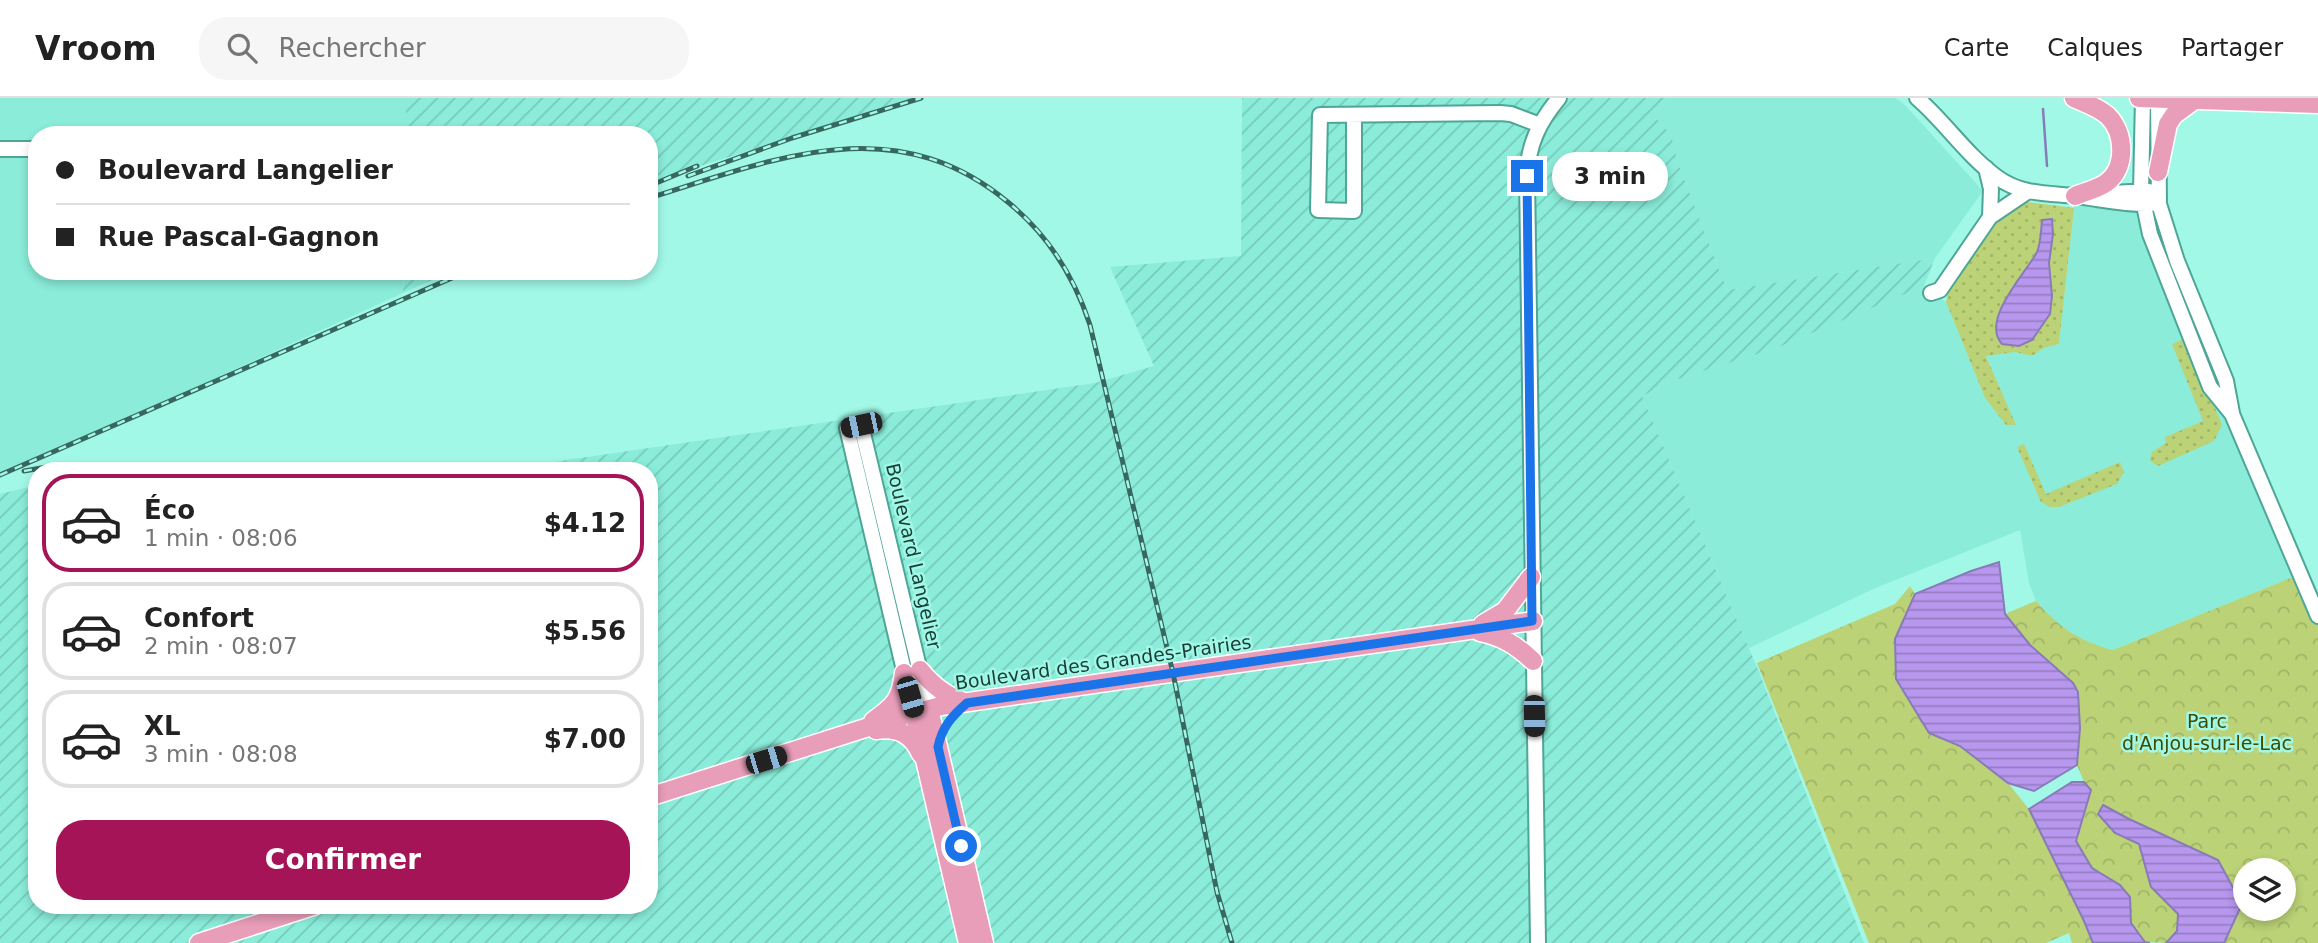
<!DOCTYPE html>
<html lang="fr">
<meta charset="utf-8">
<style>
:root{--surface:#fff;--page:#f6f6f6;--text:#222;--muted:#767676;--line:#e0e0e0;--accent:#a41456}
body{margin:0;font-family:"DejaVu Sans",sans-serif;background:var(--page);color:var(--text);height:100vh;display:flex;flex-direction:column;font-size:26px;white-space:nowrap}
*{box-sizing:border-box;margin:0}
p{font-size:23px;color:var(--muted)}
.icon{flex:none;width:38px;height:38px;fill:none;stroke:currentColor;stroke-width:2;stroke-linecap:round;stroke-linejoin:round}
.map{position:relative;flex:1;overflow:hidden}
.sheet{position:absolute;left:28px;top:364px;width:630px;height:452px;display:flex;flex-direction:column;background:var(--surface);border-radius:28px;box-shadow:0 4px 10px #0003}
.sheet>*{flex:none}
.top-card{position:absolute;left:28px;top:28px;width:630px;height:154px;border-radius:28px;box-shadow:0 4px 10px #0003;display:grid;align-content:center;height:154px;padding:0 28px;background:var(--surface)}
.buttons{position:absolute;left:2233px;top:760px;display:grid;gap:14px}
.buttons a{display:grid;place-items:center;width:63px;height:63px;border-radius:50%;background:var(--surface);box-shadow:0 4px 10px #0003;font-size:35px}
.end{position:absolute;width:32px;height:32px;margin:-16px;border:9px solid #1a73e8;background:#fff;box-shadow:0 0 0 4px #fff}
.from{border-radius:50%}
.bubble{position:absolute;height:49px;border-radius:24px;background:var(--surface);box-shadow:0 4px 10px #0003;font-size:23px;font-weight:700;line-height:49px;text-align:center}
.car{position:absolute;width:21px;height:42px;margin:-21px -10px;border-radius:9px;box-shadow:0 0 5px 2px #0007;background:linear-gradient(#222 24%,#8ab4d8 0 40%,#222 0 76%,#8ab4d8 0 86%,#222 0)}
.top-card b{display:flex;align-items:center;gap:24px;height:66px;font-size:26px}
.top-card b+b{border-top:2px solid var(--line)}
.top-card i{width:18px;height:18px;background:var(--text)}
ul{padding:12px 0 0;list-style:none}
li{display:flex;align-items:center;gap:21px;height:98px;margin:0 14px 10px;padding:0 14px;border:4px solid var(--line);border-radius:28px}
li div{flex:1}
li b{display:block;font-size:26px}
li em{font-style:normal;font-weight:700}
li.current{border-color:var(--accent)}
li>.icon{width:63px;height:63px;stroke-width:1.5}
.primary-button{display:flex;gap:14px;margin-top:auto;padding:14px 28px}
.primary-button a{flex:1;height:80px;border-radius:28px;background:var(--accent);color:#fff;font-size:28px;font-weight:700;line-height:80px;text-align:center}
header{display:flex;align-items:center;gap:42px;box-sizing:border-box;height:98px;padding:0 35px;background:var(--surface);border-bottom:2px solid var(--line)}
header strong{font-size:33px}
nav{display:flex;gap:38px;margin-inline-start:auto;font-size:24px}
.search{width:490px;height:63px;background:var(--page);display:flex;align-items:center;gap:18px;box-sizing:border-box;padding:0 24px;border-radius:28px;color:var(--muted);font-size:26px}
.map>svg:first-child{display:block}
.built{fill:#8aecd9}
.industrial{fill:url(#industrial-furrows)}
.grass{fill:url(#grass-dots)}
.forest{fill:url(#forest-crowns);fill-rule:evenodd}
.water{fill:url(#water-rules);stroke:#887cb8;stroke-width:2}
.lines{fill:none;stroke-linecap:round;stroke-linejoin:round}
.stream{stroke:#887cb8;stroke-width:2.5}
.minor-casing{stroke:#4ea697;stroke-width:18}
.major-casing{stroke:#fff;stroke-width:21}
.minor{stroke:#fff;stroke-width:14}
.major{stroke:#e89db8;stroke-width:18}
.rail-casing{stroke:#37675e;stroke-width:5}
.rail{stroke:#a1f8e7;stroke-width:2.5;stroke-dasharray:8;stroke-linecap:butt}
.route{stroke:#1a73e8;stroke-width:9}
.labels{text-anchor:middle;dominant-baseline:central;stroke-width:5;stroke-linejoin:round;paint-order:stroke}
.street-label{font-size:19px;fill:#193e37;stroke:#a1f8e7}
.park-label{font-size:19px;fill:#3e4c00;stroke:#a1f8e7}
</style>
<header>
<strong>Vroom</strong>
<div class="search"><svg class="icon" aria-label="search" viewBox="0 0 24 24"><circle cx="10" cy="10" r="6"/><path d="M15 15l6 6"/></svg>Rechercher</div>
<nav><a>Carte</a><a>Calques</a><a>Partager</a></nav>
</header>
<div class="map">
<svg width="2318" height="845" viewBox="0 0 2318 845">
<defs>
<pattern id="industrial-furrows" width="10" height="10" patternUnits="userSpaceOnUse" patternTransform="scale(1.75)"><rect width="10" height="10" fill="#8aecd9"/><path d="M-1 1l2-2M0 10L10 0M9 11l2-2" fill="none" stroke="#76cbbb"/></pattern>
<pattern id="grass-dots" width="8" height="8" patternUnits="userSpaceOnUse" patternTransform="scale(1.75)"><rect width="8" height="8" fill="#bbd277"/><path d="M2 2h.1M6 6h.1" fill="none" stroke="#a0b568" stroke-width="1.8" stroke-linecap="round"/></pattern>
<pattern id="forest-crowns" width="20" height="18" patternUnits="userSpaceOnUse" patternTransform="scale(1.75)"><rect width="20" height="18" fill="#bbd277"/><path d="M2 6a3 3 0 1 1 6 0M12 15a3 3 0 1 1 6 0" fill="none" stroke="#a0b568"/></pattern>
<pattern id="water-rules" width="6" height="5" patternUnits="userSpaceOnUse" patternTransform="scale(1.75)"><rect width="6" height="5" fill="#b897ef"/><path d="M0 2.5h6" fill="none" stroke="#957dc2"/></pattern>
</defs>
<rect width="100%" height="100%" fill="#a1f8e7"/>
<!-- built -->
<path class="built" d="M0,0H406V37H37V173H404L403,195L27,366L0,375Z
M1669,0H1895L1903,5L1983,93L1935,160L1727,192L1679,68L1671,37L1654,18Z
M2075,98L2142,107L2162,168L2300,476L2113,552L2091,546L2067,532L2052,521L2036,503L2029,485L2020,432L1873,491L1749,550L1642,298L1678,281L1779,249L1924,188L1946,204L1985,300L2006,327H2015L1986,257L2015,254L2032,258L2044,250L2059,246Z"/>
<!-- industrial -->
<path class="industrial" d="M406,0H918L649,84V37H406Z
M1242,0H1669L1654,18L1671,37L1679,68L1727,192L1935,160L1924,188L1779,249L1678,281L1642,298L1759,574L1864,845H0V396L37,387V807H649V373H491L1095,285L1154,268L1110,169L1241,158Z
M404,173H452L403,195Z"/>
<!-- grass -->
<path class="grass" d="M2020,103L2074,110L2059,246L2044,250L2032,258L2015,254L1986,258L2016,327H2006L1985,300L1946,204L1948,194L1974,154L2006,111Z
M2186,240L2222,327L2214,343L2158,368L2150,363L2152,354L2166,345L2165,339L2203,323L2172,246Z
M2024,346L2046,396L2120,364L2124,374L2117,386L2059,409H2050L2041,404L2017,349Z"/>
<!-- forest -->
<path class="forest" d="M2300,476L2318,518V845H2224L2242,806L2129,721L2103,707L2115,735L2139,746L2151,789L2178,816L2177,833L2166,845L2145,844L2131,825L2130,799L2120,787L2092,770L2076,743L2091,692L2084,684L2077,667L2080,630L2061,575L2030,547L2005,516L2036,503C2057,528 2081,544 2113,552ZM2245,772H2284V810H2245Z
M1910,488L1915,496L1895,541L1929,635L1960,648L2008,685L2029,711L2084,823L2093,845H2072L2069,835L2046,845H1869L1757,565L1895,506Z"/>
<!-- water -->
<path class="water" d="M2052,121L2053,136L2049,165L2052,198L2050,216L2032,242L2019,248L2002,246C1980,222 2026,175 2037,154C2041,145 2041,132 2042,122Z
M1999,464L2005,516L2030,547L2073,585L2078,594L2080,630L2077,667L2034,693L2008,685L1960,648L1929,635L1896,581L1895,541L1915,496L1971,473Z
M2072,684H2084L2091,692L2076,743L2092,770L2120,787L2130,799L2131,825L2145,844L2150,845H2093L2084,823L2029,711Z
M2103,707L2129,721L2218,762L2242,806L2224,845H2166L2177,833L2178,816L2151,789L2139,746L2115,735L2098,716Z"/>
<g class="lines">
<!-- stream -->
<path class="stream" d="M2043,11L2047,68"/>
<defs>
<path id="minor" d="M1917,0C1945,24 1967,58 1998,80C2022,97 2047,95 2076,98C2101,101 2125,107 2151,106
M2143,0L2141,93L2150,136L2210,289L2232,316L2318,518
M2158,0L2159,106L2177,163L2226,283L2232,315
M1354,17V113L1318,112L1320,17L1500,15L1511,16L1540,27
M0,51H37
M1986,70L1991,91L1990,119
M2093,96L2149,93
M1931,195L1940,192L1990,119L2027,94
M914,615L847,330L861,327L929,611
M1538,845L1527,78C1528,47 1539,24 1559,0"/>
<path id="major" d="M2074,0C2085,5 2098,9 2108,18C2125,35 2127,70 2106,85C2097,91 2085,94 2075,98
M2139,0L2318,6
M2158,74L2168,26L2174,17L2193,3
M1483,526L1505,513L1531,479
M1480,534C1503,539 1516,547 1533,563
M920,572C932,587 946,598 964,604
M929,611L984,845
M914,615L968,845
M873,623C894,608 901,602 904,575
M876,632C898,629 912,636 921,656
M649,699L903,618L941,608L1533,523
M199,845L316,807"/>
</defs>
<!-- minor casing -->
<use href="#minor" class="minor-casing"/>
<!-- major casing -->
<use href="#major" class="major-casing"/>
<!-- minor -->
<use href="#minor" class="minor"/>
<!-- major -->
<use href="#major" class="major"/>
<defs>
<path id="rail" d="M688,78L792,40L921,0
M649,88L697,68
M649,100C775,61 894,9 1009,105C1049,138 1074,178 1090,227L1173,575L1217,794L1232,845
M24,373L47,369L79,373
M0,377L468,173"/>
</defs>
<!-- rail casing -->
<use href="#rail" class="rail-casing"/>
<!-- rail -->
<use href="#rail" class="rail"/>
</g>
<g class="lines">
<!-- route -->
<path class="route" d="M961,748L938,649C942,629 952,618 967,605L1532,523L1527,78"/>
</g>
<g class="labels">
<!-- street labels -->
<g class="street-label">
<text transform="translate(914 458) rotate(77)">Boulevard Langelier</text>
<text transform="translate(1103 564) rotate(-8)">Boulevard des Grandes-Prairies</text>
</g>
<!-- park labels -->
<g class="park-label">
<text x="2207" y="623">Parc<tspan x="2207" dy="22">d'Anjou-sur-le-Lac</tspan></text>
</g>
</g>
</svg>
<div class="buttons">
<a><svg class="icon" aria-label="layers" viewBox="0 0 24 24"><path d="M12 4l9 5-9 5-9-5zM3 14l9 5 9-5"/></svg></a>
</div>
<i class="end from" style="left:961px;top:748px"></i>
<i class="end" style="left:1527px;top:78px"></i>
<div class="bubble" style="left:1552px;top:54px;width:116px">3 min</div>
<i class="car" style="left:861px;top:327px;rotate:258deg"></i>
<i class="car" style="left:910px;top:599px;rotate:164deg"></i>
<i class="car" style="left:1534px;top:618px;rotate:179deg"></i>
<i class="car" style="left:766px;top:662px;rotate:73deg"></i>
<div class="top-card">
<b><i class="from"></i>Boulevard Langelier</b>
<b><i></i>Rue Pascal-Gagnon</b>
</div>
<section class="sheet">
<ul>
<li class="current"><svg class="icon" aria-label="car" viewBox="0 0 24 24"><path d="M5 17H2v-5l4-1 3-4h7l3 4 3 1v5h-3M9 17h6M6 11h13"/><circle cx="7" cy="17" r="2"/><circle cx="17" cy="17" r="2"/></svg><div><b>Éco</b><p>1 min · 08:06</p></div><em>$4.12</em></li>
<li><svg class="icon" aria-label="car" viewBox="0 0 24 24"><path d="M5 17H2v-5l4-1 3-4h7l3 4 3 1v5h-3M9 17h6M6 11h13"/><circle cx="7" cy="17" r="2"/><circle cx="17" cy="17" r="2"/></svg><div><b>Confort</b><p>2 min · 08:07</p></div><em>$5.56</em></li>
<li><svg class="icon" aria-label="car" viewBox="0 0 24 24"><path d="M5 17H2v-5l4-1 3-4h7l3 4 3 1v5h-3M9 17h6M6 11h13"/><circle cx="7" cy="17" r="2"/><circle cx="17" cy="17" r="2"/></svg><div><b>XL</b><p>3 min · 08:08</p></div><em>$7.00</em></li>
</ul>
<div class="primary-button"><a>Confirmer</a></div>
</section>
</div>
